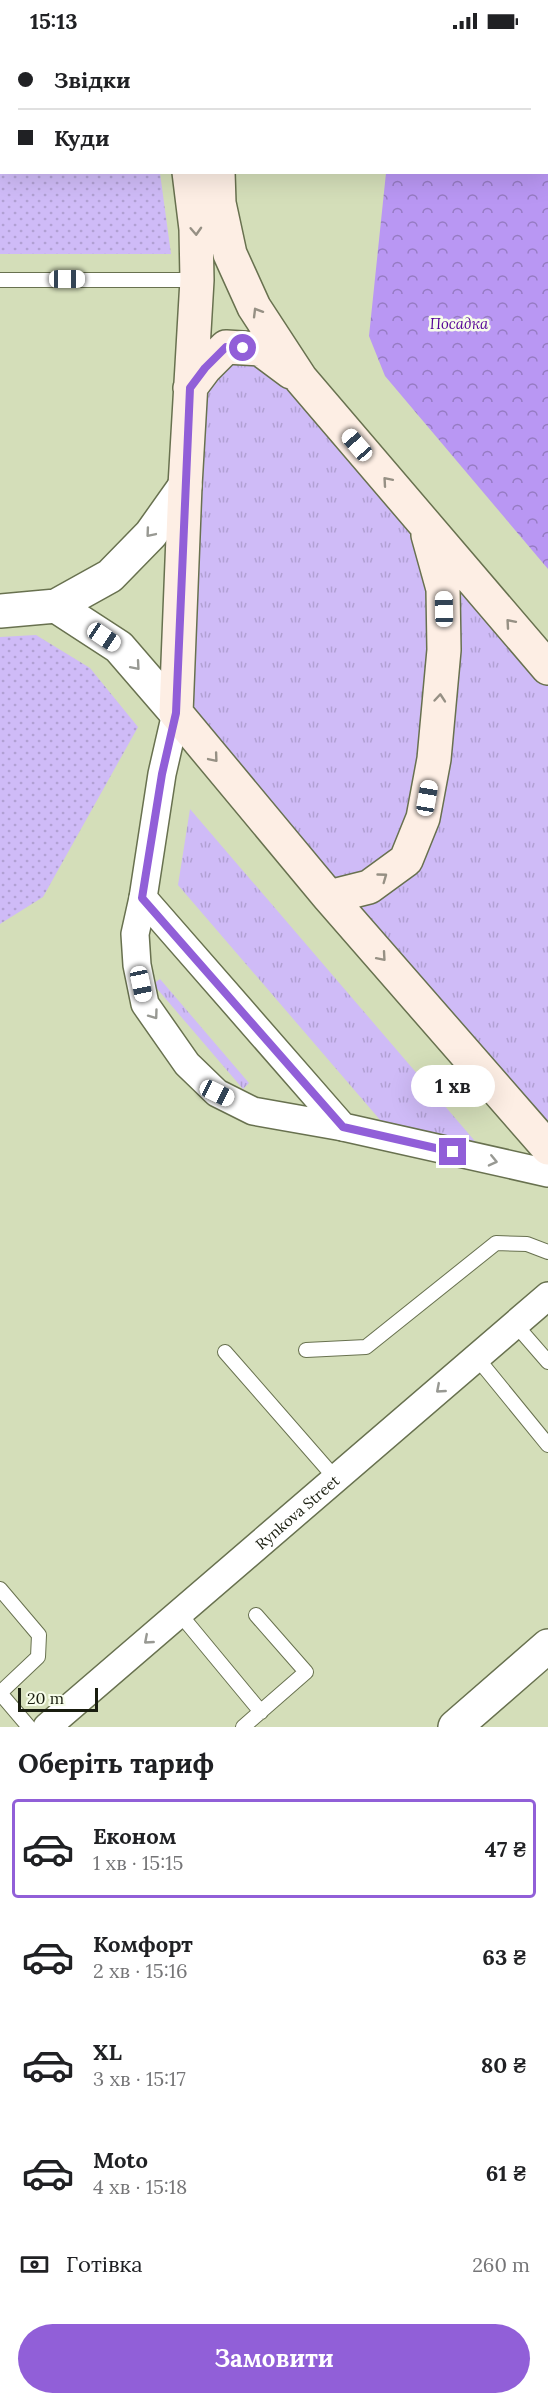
<!DOCTYPE html>
<html lang="uk">
<meta charset="utf-8">
<style>
:root{--surface:#fff;--page:#f6f6f6;--text:#202124;--muted:#757577;--line:#e0e0e0;--accent:#915fd8}
body{margin:0;font-family:Lora,serif;background:var(--page);color:var(--text);height:100vh;display:flex;flex-direction:column;font-size:22px;white-space:nowrap}
*{box-sizing:border-box;margin:0}
p{font-size:20px;color:var(--muted)}
.icon{flex:none;width:33px;height:33px;fill:none;stroke:currentColor;stroke-width:2;stroke-linecap:round;stroke-linejoin:round}
.map{position:relative;height:1685px;overflow:hidden}
.drawer{display:flex;flex-direction:column;background:var(--surface);flex:1}
.drawer>*{flex:none}
.top-card{position:absolute;left:0px;top:0px;width:549px;height:132px;box-shadow:0 6px 24px #0002;display:grid;align-content:center;height:132px;padding:0 18px;background:var(--surface)}
.scale{position:absolute;left:18px;bottom:15px;width:80px;box-sizing:border-box;padding-left:6px;border:3px solid #191d0f;border-top:0;font-size:16px;line-height:21px;white-space:nowrap;color:#191d0f;-webkit-text-stroke:4px #f7fdea;paint-order:stroke}
.end{position:absolute;width:27px;height:27px;margin:-14px;border:8px solid #915fd8;background:#fff;box-shadow:0 0 0 3px #fff}
.from{border-radius:50%}
.bubble{position:absolute;height:42px;border-radius:21px;background:var(--surface);box-shadow:0 6px 24px #0002;font-size:20px;font-weight:700;line-height:42px;text-align:center}
.car{position:absolute;width:18px;height:36px;margin:-18px -9px;border-radius:8px;box-shadow:0 0 4px 2px #0007;background:linear-gradient(#fff 24%,#345 0 40%,#fff 0 76%,#345 0 86%,#fff 0)}
.top-card b{display:flex;align-items:center;gap:21px;height:57px;font-size:22px}
.top-card b+b{border-top:2px solid var(--line)}
.top-card i{width:15px;height:15px;background:var(--text)}
ul{padding:0;list-style:none}
li{display:flex;align-items:center;gap:18px;height:99px;margin:0 12px 9px;padding:0 6px;border:3px solid transparent;border-radius:6px}
li div{flex:1}
li b{display:block;font-size:22px}
li em{font-style:normal;font-weight:700}
li.current{border-color:var(--accent)}
li>.icon{width:54px;height:54px;stroke-width:1.5}
h2{padding:0 18px;font-size:27px;line-height:72px}
.pay{display:flex;align-items:center;gap:15px;height:66px;padding:0 18px;font-size:22px}
.pay p{margin-inline-start:auto}
.cta{display:flex;gap:12px;margin-top:auto;padding:12px 18px}
.cta a{flex:1;height:69px;border-radius:36px;background:var(--accent);color:#fff;font-size:24px;font-weight:700;line-height:69px;text-align:center}
.status{display:flex;justify-content:space-between;align-items:center;height:42px;padding:0 30px;background:var(--surface);direction:ltr}
.status svg{height:16px;fill:currentColor}
.map>svg:first-child{display:block}
.grass{fill:url(#grass-tufts)}
.forest{fill:url(#forest-crowns)}
.park{fill:url(#park-dots)}
.lines{fill:none;stroke-linecap:round;stroke-linejoin:round}
.service-casing{stroke:#68714f;stroke-width:16}
.minor-casing{stroke:#68714f;stroke-width:30}
.tertiary-casing{stroke:#68714f;stroke-width:36}
.secondary-casing{stroke:#68714f;stroke-width:36}
.service{stroke:#fff;stroke-width:14}
.minor{stroke:#fff;stroke-width:27}
.tertiary{stroke:#fff;stroke-width:33}
.secondary{stroke:#fdeee4;stroke-width:33}
.oneway{stroke:#969084}
.oneway2{stroke:#989993}
.route{stroke:#915fd8;stroke-width:8}
.labels{text-anchor:middle;dominant-baseline:central;stroke-width:5;stroke-linejoin:round;paint-order:stroke}
.park-label{font-size:15px;font-style:italic;fill:#540296;stroke:#f7fdea}
.street-label{font-size:15px;fill:#191d0f;stroke:#f7fdea}
</style>
<div class="status"><b>15:13</b><svg viewBox="0 0 49 12"><path d="M0 12V9h3v3zM5 12V6h3v6zM10 12V3h3v9zM15 12V0h3v12zM26 1h20v11H26zM47 4h2v5h-2z"/></svg></div>
<div class="map">
<svg width="548" height="1685" viewBox="0 0 548 1685">
<defs>
<pattern id="grass-tufts" width="24" height="20" patternUnits="userSpaceOnUse" patternTransform="scale(1.5)"><rect width="24" height="20" fill="#cfbbf7"/><path d="M3 7l-1-3M5 7V3M7 7l1-3M15 17l-1-3M17 17v-4M19 17l1-3" fill="none" stroke="#b1a0d3"/></pattern>
<pattern id="forest-crowns" width="20" height="18" patternUnits="userSpaceOnUse" patternTransform="scale(1.5)"><rect width="20" height="18" fill="#b997f3"/><path d="M2 6a3 3 0 1 1 6 0M12 15a3 3 0 1 1 6 0" fill="none" stroke="#967bc3"/></pattern>
<pattern id="park-dots" width="8" height="8" patternUnits="userSpaceOnUse" patternTransform="scale(1.5)"><rect width="8" height="8" fill="#cfbbf7"/><path d="M2 2h.1M6 6h.1" fill="none" stroke="#b1a0d3" stroke-width="1.8" stroke-linecap="round"/></pattern>
</defs>
<rect width="100%" height="100%" fill="#d4deb9"/>
<!-- grass -->
<path class="grass" d="M260,307L548,626V1106L176,671L205,326Z
M190,767L480,1105L387,1086L178,843Z
M160,937L249,1041L243,1047L153,942Z"/>
<!-- forest -->
<path class="forest" d="M400,0H548V527L385,334L369,294L386,131L548,130V2Z"/>
<!-- park -->
<path class="park" d="M0,0H123L2,2V130L160,131L171,212H0Z
M36,593L90,626L138,685L43,855L0,882V595Z"/>
<g class="lines">
<defs>
<path id="service" d="M0,238H197
M515,1282L548,1320
M306,1308L366,1305L496,1201L527,1202L548,1210
M225,1310L336,1437
M477,1316L548,1403
M0,1547L39,1593L38,1615L0,1651L29,1685
M179,1571L261,1670
M243,1685L306,1630L256,1573"/>
<g id="minor">
<path d="M176,671L162,732L143,856L343,1085L548,1131"/>
<path d="M143,856L135,892L137,923L145,962L187,1022L217,1051L253,1069L343,1085"/>
<path id="s1" d="M47,1685L548,1254"/>
</g>
<path id="tertiary" d="M56,564L119,605L176,671
M0,569L56,564L110,534L151,492L185,444
M455,1685L548,1604"/>
<path id="secondary" d="M152,0L153,2
M216,0V2
M189,130L196,187L197,238L185,444L176,671L329,855L548,1106
M218,130L219,161L230,212L254,265L301,337L548,626
M190,346L205,326L226,305L260,307L291,330
M329,855L369,845L406,818L423,776L434,717L444,608L443,547L428,493"/>
</defs>
<!-- service casing -->
<use href="#service" class="service-casing"/>
<!-- minor casing -->
<use href="#minor" class="minor-casing"/>
<!-- tertiary casing -->
<use href="#tertiary" class="tertiary-casing"/>
<!-- secondary casing -->
<use href="#secondary" class="secondary-casing"/>
<!-- service -->
<use href="#service" class="service"/>
<!-- minor -->
<use href="#minor" class="minor"/>
<!-- tertiary -->
<use href="#tertiary" class="tertiary"/>
<!-- secondary -->
<use href="#secondary" class="secondary"/>
</g>
<!-- one-way arrows -->
<defs><path id="oneway-chevron" d="M-2-3.5L2.5 0L-2 3.5" fill="none" stroke-width="1.6" stroke-linecap="round" stroke-linejoin="round" transform="scale(1.5)"/></defs>
<g class="oneway">
<use href="#oneway-chevron" transform="translate(196 189) rotate(87)"/>
<use href="#oneway-chevron" transform="translate(257 270) rotate(-121)"/>
<use href="#oneway-chevron" transform="translate(387 439) rotate(-131)"/>
<use href="#oneway-chevron" transform="translate(510 581) rotate(-131)"/>
<use href="#oneway-chevron" transform="translate(440 656) rotate(-85)"/>
<use href="#oneway-chevron" transform="translate(214 716) rotate(50)"/>
<use href="#oneway-chevron" transform="translate(383 835) rotate(-36)"/>
<use href="#oneway-chevron" transform="translate(382 915) rotate(49)"/>
</g>
<g class="oneway2">
<use href="#oneway-chevron" transform="translate(150 491) rotate(130)"/>
<use href="#oneway-chevron" transform="translate(136 624) rotate(49)"/>
<use href="#oneway-chevron" transform="translate(154 973) rotate(54)"/>
<use href="#oneway-chevron" transform="translate(493 1119) rotate(13)"/>
<use href="#oneway-chevron" transform="translate(440 1347) rotate(139)"/>
<use href="#oneway-chevron" transform="translate(148 1598) rotate(139)"/>
</g>
<g class="lines">
<!-- route -->
<path class="route" d="M243,306L226,305L205,326L190,346L176,671L162,732L142,856L343,1085L453,1110"/>
</g>
<g class="labels">
<!-- park labels -->
<g class="park-label">
<text x="459" y="281">Посадка</text>
</g>
<!-- street labels -->
<g class="street-label">
<text stroke="none"><textPath href="#s1" startOffset="330">Rynkova Street</textPath></text>
</g>
</g>
</svg>
<div class="scale">20 m</div>
<i class="end from" style="left:243px;top:306px"></i>
<i class="end" style="left:453px;top:1110px"></i>
<div class="bubble" style="left:411px;top:1023px;width:84px">1 хв</div>
<i class="car" style="left:67px;top:237px;rotate:90deg"></i>
<i class="car" style="left:357px;top:403px;rotate:319deg"></i>
<i class="car" style="left:444px;top:567px;rotate:359deg"></i>
<i class="car" style="left:104px;top:595px;rotate:124deg"></i>
<i class="car" style="left:427px;top:756px;rotate:10deg"></i>
<i class="car" style="left:141px;top:942px;rotate:168deg"></i>
<i class="car" style="left:217px;top:1051px;rotate:116deg"></i>
<div class="top-card">
<b><i class="from"></i>Звідки</b>
<b><i></i>Куди</b>
</div>
</div>
<section class="drawer">
<h2>Оберіть тариф</h2>
<ul>
<li class="current"><svg class="icon" aria-label="car" viewBox="0 0 24 24"><path d="M5 17H2v-5l4-1 3-4h7l3 4 3 1v5h-3M9 17h6M6 11h13"/><circle cx="7" cy="17" r="2"/><circle cx="17" cy="17" r="2"/></svg><div><b>Економ</b><p>1 хв · 15:15</p></div><em>47 ₴</em></li>
<li><svg class="icon" aria-label="car" viewBox="0 0 24 24"><path d="M5 17H2v-5l4-1 3-4h7l3 4 3 1v5h-3M9 17h6M6 11h13"/><circle cx="7" cy="17" r="2"/><circle cx="17" cy="17" r="2"/></svg><div><b>Комфорт</b><p>2 хв · 15:16</p></div><em>63 ₴</em></li>
<li><svg class="icon" aria-label="car" viewBox="0 0 24 24"><path d="M5 17H2v-5l4-1 3-4h7l3 4 3 1v5h-3M9 17h6M6 11h13"/><circle cx="7" cy="17" r="2"/><circle cx="17" cy="17" r="2"/></svg><div><b>XL</b><p>3 хв · 15:17</p></div><em>80 ₴</em></li>
<li><svg class="icon" aria-label="car" viewBox="0 0 24 24"><path d="M5 17H2v-5l4-1 3-4h7l3 4 3 1v5h-3M9 17h6M6 11h13"/><circle cx="7" cy="17" r="2"/><circle cx="17" cy="17" r="2"/></svg><div><b>Moto</b><p>4 хв · 15:18</p></div><em>61 ₴</em></li>
</ul>
<div class="pay"><svg class="icon" aria-label="cash" viewBox="0 0 24 24"><path d="M3 7h18v10H3z"/><circle cx="12" cy="12" r="2"/></svg>Готівка<p>260 m</p></div>
<div class="cta"><a>Замовити</a></div>
</section>
